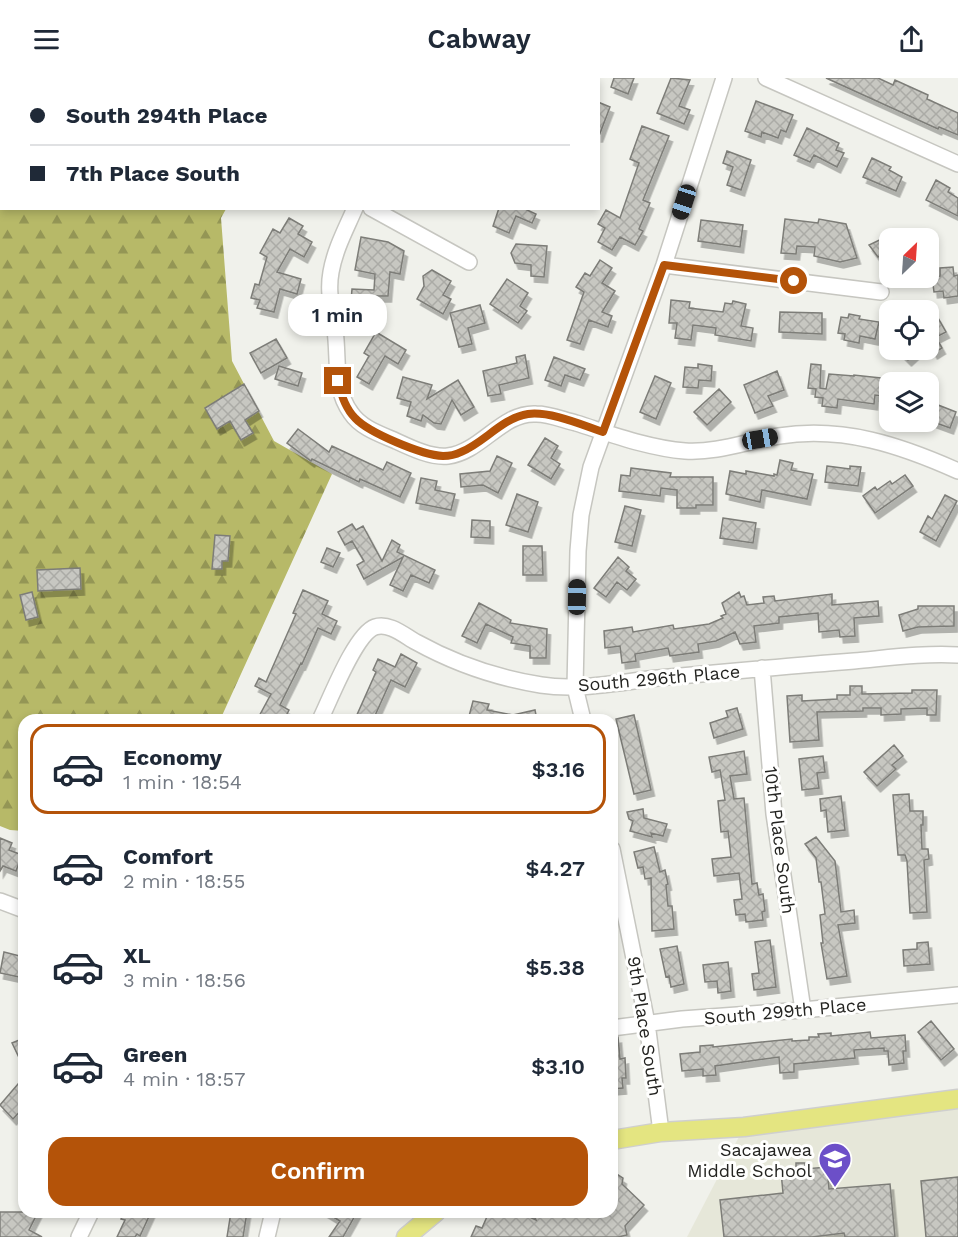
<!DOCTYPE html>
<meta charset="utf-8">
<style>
:root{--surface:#fff;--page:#f2f2f3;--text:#1f2937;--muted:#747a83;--line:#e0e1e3;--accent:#b45309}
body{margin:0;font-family:"Work Sans",sans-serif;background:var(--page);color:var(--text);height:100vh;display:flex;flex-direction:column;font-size:22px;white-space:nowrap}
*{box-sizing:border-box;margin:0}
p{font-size:20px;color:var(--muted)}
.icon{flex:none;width:33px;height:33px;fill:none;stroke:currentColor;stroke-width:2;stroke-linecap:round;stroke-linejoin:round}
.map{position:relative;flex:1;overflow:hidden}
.panel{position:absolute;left:18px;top:636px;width:600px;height:504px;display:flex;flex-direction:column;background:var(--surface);border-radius:18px;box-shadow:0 3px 9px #0003}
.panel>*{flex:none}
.guide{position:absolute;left:0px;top:0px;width:600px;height:132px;box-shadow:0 3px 9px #0003;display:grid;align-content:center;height:132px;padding:0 30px;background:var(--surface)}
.needle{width:39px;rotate:25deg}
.fabs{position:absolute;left:879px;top:150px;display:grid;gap:12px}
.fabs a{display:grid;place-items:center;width:60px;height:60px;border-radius:12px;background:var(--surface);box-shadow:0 3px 9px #0003;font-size:30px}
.end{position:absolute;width:27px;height:27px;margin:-14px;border:8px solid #b45309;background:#fff;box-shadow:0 0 0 3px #fff}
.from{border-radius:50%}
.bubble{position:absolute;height:42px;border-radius:18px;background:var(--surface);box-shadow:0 3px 9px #0003;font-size:20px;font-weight:600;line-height:42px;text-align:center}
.car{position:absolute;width:18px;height:36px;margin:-18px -9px;border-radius:8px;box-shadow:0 0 4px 2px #0007;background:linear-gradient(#222 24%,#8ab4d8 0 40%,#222 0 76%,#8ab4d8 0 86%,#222 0)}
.guide b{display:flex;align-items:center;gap:21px;height:57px;font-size:22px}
.guide b+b{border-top:2px solid var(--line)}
.guide i{width:15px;height:15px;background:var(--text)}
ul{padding:10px 0 0;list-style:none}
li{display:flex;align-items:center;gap:18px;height:90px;margin:0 12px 9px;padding:0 18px;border:3px solid transparent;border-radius:18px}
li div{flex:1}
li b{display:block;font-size:22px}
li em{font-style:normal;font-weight:600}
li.current{border-color:var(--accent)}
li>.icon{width:54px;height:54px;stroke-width:1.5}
.action{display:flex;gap:12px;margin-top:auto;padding:12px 30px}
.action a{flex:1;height:69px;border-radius:18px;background:var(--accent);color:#fff;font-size:24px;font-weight:600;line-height:69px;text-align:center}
header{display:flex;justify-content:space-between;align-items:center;height:78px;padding:0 30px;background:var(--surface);font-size:27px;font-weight:600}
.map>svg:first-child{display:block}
.built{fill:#e6e7d9}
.forest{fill:url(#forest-firs)}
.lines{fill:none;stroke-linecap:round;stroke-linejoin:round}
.stream{stroke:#9c9e4d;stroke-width:3}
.building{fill:url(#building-cross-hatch);stroke:#7d7d78;stroke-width:1.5;filter:url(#shadow)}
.minor-casing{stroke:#c6c6c0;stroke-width:18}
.major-casing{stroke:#cfcfce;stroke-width:21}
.minor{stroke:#fff;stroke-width:15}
.major{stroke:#e4e581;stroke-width:18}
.route{stroke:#b45309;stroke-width:8}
.labels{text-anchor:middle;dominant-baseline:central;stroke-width:6;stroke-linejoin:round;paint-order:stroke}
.street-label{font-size:18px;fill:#232320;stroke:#fffffe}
.poi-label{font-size:18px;fill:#232320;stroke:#fffffe;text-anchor:end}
</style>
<header><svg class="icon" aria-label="menu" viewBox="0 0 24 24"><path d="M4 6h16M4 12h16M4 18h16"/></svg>Cabway<svg class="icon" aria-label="share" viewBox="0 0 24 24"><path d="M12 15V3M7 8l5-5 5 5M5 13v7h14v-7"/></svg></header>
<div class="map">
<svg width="958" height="1159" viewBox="0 0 958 1159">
<defs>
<pattern id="forest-firs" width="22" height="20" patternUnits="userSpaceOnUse" patternTransform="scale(1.5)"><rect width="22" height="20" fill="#b7b968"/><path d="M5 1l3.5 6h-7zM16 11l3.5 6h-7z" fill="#949655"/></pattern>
<pattern id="building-cross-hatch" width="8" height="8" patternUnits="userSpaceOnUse" patternTransform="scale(1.5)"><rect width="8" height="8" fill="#c7c7c1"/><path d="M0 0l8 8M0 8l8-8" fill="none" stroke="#ababa6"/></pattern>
<filter id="shadow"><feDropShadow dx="3.5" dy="6" stdDeviation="0" flood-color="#0004"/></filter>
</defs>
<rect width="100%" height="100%" fill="#f0f1eb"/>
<!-- built -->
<path class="built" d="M958,1021V1159H687L744,1049Z"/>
<!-- forest -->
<path class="forest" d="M0,0H295L2,2V130L226,131L221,140L232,283L274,363L332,396L220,642H24V753L10,752L0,748Z"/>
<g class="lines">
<!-- stream -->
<path class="stream" d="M32,2V0
M0,92L2,90"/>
</g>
<!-- building -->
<path class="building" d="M614,0H634L628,16L611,9Z
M671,0L690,2L679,28L690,32L684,46L657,35Z
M826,0H878L893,7L895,2L928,17L927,21L958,35V57L939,49L938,51Z
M756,23L793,37L786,54L781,52L778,60L762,54L761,59L745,53Z
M598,24L610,29L599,58H598Z
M642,48L669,58L643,122L650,125L639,151L643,153L635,167L620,159L612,172L598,164L605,150L598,146L606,132L620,140L639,85L630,81Z
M807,50L839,65L836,72L844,75L837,89L814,77L810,84L794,77Z
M727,73L751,82L741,112L727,107L733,89L723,85Z
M872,80L891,89L889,92L902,99L896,113L863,99Z
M936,102L950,110L948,114L958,120V138L926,122Z
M499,130H523L536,136L532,145L516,138L509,155L493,148Z
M289,140L303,148L298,156L312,164L304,179L290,171L277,194L301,201L297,216L280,211L274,234L257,230L260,222L251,220L255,206L259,207L267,179L260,175L273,151L280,155Z
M785,141L818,145L819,141L846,146L857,180L840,184L814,178L815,169L797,168L796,176L781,175Z
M701,142L743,147L740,169L698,163Z
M890,157V174L878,179L869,167Z
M361,159L388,164L404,173L400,196L390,194L388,218H376L373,242L356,241L357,223H351L352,211L374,212L375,196L355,192Z
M516,166L547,168L544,199L531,198V187L515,185L511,175Z
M600,182L612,190L602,205L615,213L602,234L612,238L608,249L589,242L580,266L567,262L584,214L576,209L585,195L590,198Z
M953,189L954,198L958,197V218L944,220L943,213L934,214L932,199L940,198V190Z
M432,192L451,203L443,217L451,221L443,236L417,221L424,208L423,198Z
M507,201L528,215L520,228L527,233L518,245L490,226Z
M671,222L690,224L689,230L723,234L725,225L732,226L733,223L746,226L741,248L753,250L751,263L715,257L716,250L693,247L691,262L675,260L677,245H669Z
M480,227L485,245L468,250L472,266L459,269L450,235Z
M780,234L822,235V256L779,254Z
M849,236L860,238L859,241L879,244L875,261L860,258L859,265L844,262L845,256L838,255L841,239L848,240Z
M937,238L946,254L936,259L942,270L934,275L928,265V243Z
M376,254L406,272L398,286L385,278L369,306L357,299L369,278L364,275Z
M276,261L287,280L261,295L250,275Z
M898,272H919L908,282Z
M525,277L529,300L499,307L501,316L488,318L483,293L517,285L516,279Z
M554,279L585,291L580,302L565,297L561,308L545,302Z
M698,286L712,288L711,303L699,302L698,310L683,309L685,289L698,290Z
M811,286L821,287L820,310L826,311L829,296L854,298V297L890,301V319L875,317L874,326L838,321L837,330L822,328L823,320L815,319L816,311L808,310Z
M279,288L302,295L298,308L275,301Z
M777,293L784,312L768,318L773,328L755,335L744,307Z
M655,298L671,305L656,341L640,334Z
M403,299L432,307L427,321L458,302L474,329L461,337L452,322L441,346L434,345L423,337L421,343L407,338L411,324L397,320Z
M244,306L259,333L245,342L253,355L241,362L230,343L217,351L205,330Z
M719,311L731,324L707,347L694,334Z
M928,323L956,334L950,350L928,342Z
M298,351L329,374L332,368L383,392L387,384L411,395L400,419L360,401L359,404L312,381L311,383L287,365Z
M545,360L558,368L551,380L560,386L551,401L528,387Z
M497,378L512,385L498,415L483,407L461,409L460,396L490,393Z
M780,382L793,385L791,392L813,396L807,421L762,412L760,424L726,416L730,393L746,396V393L774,398V396L777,397Z
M827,388L850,391V388L861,389L858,408L825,404Z
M631,390L671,395L670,399H713V427H696V430H677V412L661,410L660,418L619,413L621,397L630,398Z
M905,397L913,408L875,435L863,418L875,409L877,412L890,403L892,406Z
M421,400L437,403L435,412L455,416L451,432L416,425Z
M517,416L538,424L528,454L506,447Z
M945,417L957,423L936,463L920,454L928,438L932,441Z
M625,428L641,432L632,468L615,464Z
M723,440L756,445L753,465L720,460Z
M472,442L490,443V460L471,459Z
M352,446L356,452L363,448L382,483L392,462L400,467L397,474L435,492L429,505L411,497L403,513L390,507L403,479L364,501L357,487L364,483L352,463L345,467L338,454Z
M215,457L230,458L228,483H222V491H212Z
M523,468H542L543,497H523Z
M327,470L340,475L333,489L321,484Z
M618,479L629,489L626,493L636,501L627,512L617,504L606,519L594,510Z
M80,490L81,511L38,513L37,492Z
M303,512L328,523L322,536L337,543L331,556L318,550L302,586L301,585L280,627L289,632L284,642H257L271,616L255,608L259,600L266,604L296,536L293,535Z
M32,514L38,539L26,542L20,517Z
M739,514L741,519L744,518L747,527L764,525L763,519L774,518L775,523L832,516V527L878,523L879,538L854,540L855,558L840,559L839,552L819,554L818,535L779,539V545L754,548L756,564L740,566L735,554L716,563L698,566L699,574L670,578L668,570L635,576L636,583L622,585L620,568L605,570L604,553L632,549L633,554L673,547L674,551L709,546L723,540L721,538L726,536L722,525Z
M479,525L511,542L510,545L547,551L546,580H530V568L511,565L513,559L486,546L477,565L462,558Z
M918,528H954V548L918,549L903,553L899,537L918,531Z
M401,576L417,585L405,609L391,602L373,642H362L356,639L376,594L373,592L378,581L395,589Z
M850,608H862V616L912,615V612H937L936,637H927V630L901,631V636L881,637V630H863V633L817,634L819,662L790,664L787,618L802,617V623L837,621V617H850Z
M473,623L489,626L487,632L513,637L535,632L537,642H468Z
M737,630L743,651L714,660L710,645L728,639L726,633Z
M634,637L651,712L634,716L616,641Z
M894,667L903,678L892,687L896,691L877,708L864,694Z
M744,673L747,696L730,698L734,721L744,720L752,806L757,805L759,817L763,816L765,833L762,834L763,842L746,844L745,836L736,837L734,822L742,821L739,795L714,798L712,781L731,779L728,753L721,754L718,723L725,722L720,692L712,694L709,679Z
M823,678L825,694L817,695L819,710L802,712L799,681Z
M909,716L910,733H923V747H921L922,771H928L929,781L924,782L927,834L910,835L907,783L905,777H898L893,717Z
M841,718L845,752L828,754L826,732L821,733L820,721Z
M643,731L644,740L667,746L663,758L651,755L652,759L630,753L633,743L629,741L627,734Z
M816,759L835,783L841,834L854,832L855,845L838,847L847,898L827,901L821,865H823L820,837L825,836L821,804H819L816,780L805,766Z
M0,760L12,765L9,772L22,777L16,793L3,788L0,793Z
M654,769L660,794L665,792L668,806L666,807L668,828H672L674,851L652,853L651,800L645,801L643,789L638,790L634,774Z
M770,862L776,909L754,912L752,896L759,895L755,864Z
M928,864L930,886L904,888L903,872L917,871V865Z
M677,868L684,906L671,909L669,898L666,899L660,871Z
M4,874L24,879V900L0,895Z
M728,884L731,913L718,915L717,903L705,904L703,887Z
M931,943L954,971L941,982L918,954Z
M870,954L871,960L905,957L906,973H903L904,985L889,987L888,973H884V970L854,972L855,980L794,986V994L780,995L779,979L715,988L716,997L703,998V991L682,993L680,976L700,974V968L713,967V969L792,961V963L809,962V959H819L818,956L831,955V958Z
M618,959L620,981L625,980L626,1000H622L623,1010L612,1011V960Z
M24,960V990L12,965Z
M24,999V1029L13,1041L0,1027Z
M796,1085H805V1091L827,1089L829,1111L890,1106L895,1159H845L844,1155L812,1159H724L720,1122L783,1115L781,1094L796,1092Z
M612,1093L623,1100L622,1106L644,1127L625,1148L627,1157L618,1159H471L476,1148L482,1150L489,1134H519L536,1142L533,1134H612Z
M958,1099V1159H926L921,1103Z
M0,1134H38L29,1152L42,1159H0Z
M124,1134H151L140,1158L137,1156L135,1159H117L125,1142L121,1141Z
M231,1134H247L243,1159H227Z
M325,1134H357L343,1159H329L340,1143Z"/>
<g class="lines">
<defs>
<path id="minor" d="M766,0L958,86
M399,2V0
M544,2V0
M355,130C346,151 335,171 331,194C327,216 333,231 335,252C339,280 333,311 351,335C361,350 380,356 396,363C411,370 432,380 448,378C481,374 502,334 536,336C550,336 563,342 576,345C611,356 648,370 685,373C718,375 747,363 779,358C843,348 900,367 958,393
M371,130L469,184
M664,187L881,214
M762,590L774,736L803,932
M320,642C330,622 355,556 375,549C389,544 405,558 416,564C454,585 497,600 541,607C579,613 620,604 658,600C723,594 788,588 854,583C888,580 923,575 958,577
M583,642L575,609L578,473L581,437L591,389L664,187L724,0
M612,771L647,945L661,1054
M0,823L24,832
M612,950L682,941L803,932L958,917
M79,1159L91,1134
M267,1159L273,1134"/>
<path id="major" d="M612,1062L661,1054L744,1049L958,1021
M406,1159L436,1134"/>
</defs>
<!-- minor casing -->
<use href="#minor" class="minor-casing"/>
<!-- major casing -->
<use href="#major" class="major-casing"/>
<!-- minor -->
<use href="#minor" class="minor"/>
<!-- major -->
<use href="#major" class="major"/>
</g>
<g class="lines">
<!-- route -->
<path class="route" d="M338,303C341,317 345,330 355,340C369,355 422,377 443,378C449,378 455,377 461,374C484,365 502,340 528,336C550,333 582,347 603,354L664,187L794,203"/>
</g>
<!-- icons -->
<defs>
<symbol id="school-pin" viewBox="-11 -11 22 30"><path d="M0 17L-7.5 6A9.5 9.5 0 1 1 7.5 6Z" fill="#6c4fc8" stroke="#fffffe"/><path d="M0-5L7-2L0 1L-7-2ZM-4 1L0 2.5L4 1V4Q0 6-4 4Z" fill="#fff"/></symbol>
</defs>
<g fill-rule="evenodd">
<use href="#school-pin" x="816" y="1062" width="38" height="52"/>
</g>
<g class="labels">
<!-- street labels -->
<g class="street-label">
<text transform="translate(659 600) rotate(-5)">South 296th Place</text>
<text transform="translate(780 762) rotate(83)">10th Place South</text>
<text transform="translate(785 933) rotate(-5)">South 299th Place</text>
<text transform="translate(645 948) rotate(81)">9th Place South</text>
</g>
<!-- poi labels -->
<g class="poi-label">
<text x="812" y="1071">Sacajawea<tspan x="812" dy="21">Middle School</tspan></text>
</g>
</g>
</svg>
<div class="fabs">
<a><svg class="needle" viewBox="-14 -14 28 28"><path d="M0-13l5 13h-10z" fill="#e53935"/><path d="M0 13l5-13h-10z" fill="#747a83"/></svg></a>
<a><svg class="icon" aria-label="locate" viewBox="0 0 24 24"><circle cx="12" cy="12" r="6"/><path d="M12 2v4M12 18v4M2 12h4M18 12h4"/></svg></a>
<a><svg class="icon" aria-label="layers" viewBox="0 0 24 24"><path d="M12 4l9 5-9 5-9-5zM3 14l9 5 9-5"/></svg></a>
</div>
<i class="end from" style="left:794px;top:203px"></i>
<i class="end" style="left:338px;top:303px"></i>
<div class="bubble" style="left:288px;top:216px;width:99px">1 min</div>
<i class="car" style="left:684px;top:124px;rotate:198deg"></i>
<i class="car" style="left:760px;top:361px;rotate:80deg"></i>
<i class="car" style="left:577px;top:519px;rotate:1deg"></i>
<div class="guide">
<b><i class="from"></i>South 294th Place</b>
<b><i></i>7th Place South</b>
</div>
<section class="panel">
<ul>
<li class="current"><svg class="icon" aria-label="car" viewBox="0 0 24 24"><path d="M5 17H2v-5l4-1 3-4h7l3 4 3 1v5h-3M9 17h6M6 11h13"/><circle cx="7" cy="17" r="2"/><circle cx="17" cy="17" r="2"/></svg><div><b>Economy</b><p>1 min · 18:54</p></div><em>$3.16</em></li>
<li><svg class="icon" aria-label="car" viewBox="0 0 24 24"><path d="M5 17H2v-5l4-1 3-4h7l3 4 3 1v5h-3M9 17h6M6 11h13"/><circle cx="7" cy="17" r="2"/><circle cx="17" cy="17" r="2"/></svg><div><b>Comfort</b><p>2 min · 18:55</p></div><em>$4.27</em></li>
<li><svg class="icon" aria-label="car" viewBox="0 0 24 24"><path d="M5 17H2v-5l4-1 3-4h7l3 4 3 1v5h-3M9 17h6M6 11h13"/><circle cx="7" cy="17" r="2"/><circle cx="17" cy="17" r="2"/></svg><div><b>XL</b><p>3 min · 18:56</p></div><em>$5.38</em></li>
<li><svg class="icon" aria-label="car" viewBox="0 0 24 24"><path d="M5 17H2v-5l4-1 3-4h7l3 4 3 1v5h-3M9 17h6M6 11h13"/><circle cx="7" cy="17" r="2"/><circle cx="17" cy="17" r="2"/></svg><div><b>Green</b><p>4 min · 18:57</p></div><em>$3.10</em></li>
</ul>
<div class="action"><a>Confirm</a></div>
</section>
</div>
